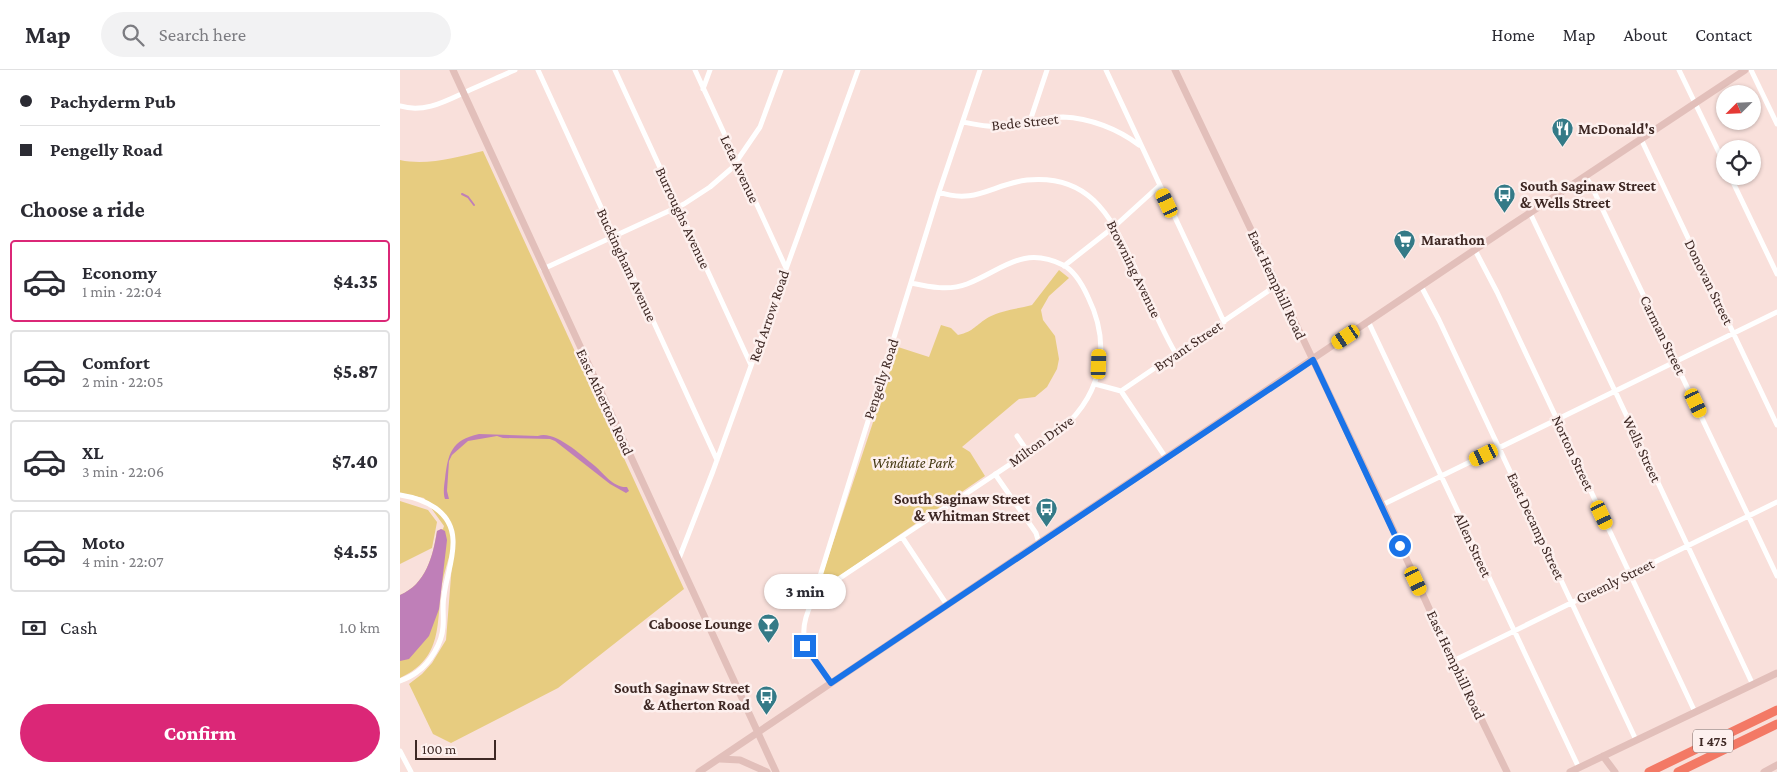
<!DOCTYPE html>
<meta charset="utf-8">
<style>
:root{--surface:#fff;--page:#f2f2f3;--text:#2b2b33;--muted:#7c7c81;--line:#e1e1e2;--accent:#db2777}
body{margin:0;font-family:"Crimson Pro",serif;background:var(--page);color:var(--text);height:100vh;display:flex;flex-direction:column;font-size:19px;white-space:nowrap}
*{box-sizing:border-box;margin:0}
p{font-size:16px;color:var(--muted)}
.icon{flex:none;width:28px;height:28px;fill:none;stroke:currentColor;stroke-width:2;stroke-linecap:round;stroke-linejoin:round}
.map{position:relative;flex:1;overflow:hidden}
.panel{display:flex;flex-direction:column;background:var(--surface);width:400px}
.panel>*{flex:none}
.hud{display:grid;align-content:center;height:110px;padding:0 20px;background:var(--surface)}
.needle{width:32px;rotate:246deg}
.tools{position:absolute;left:1316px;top:15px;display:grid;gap:10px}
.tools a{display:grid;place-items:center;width:45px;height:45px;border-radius:50%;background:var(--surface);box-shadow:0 1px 4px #0004;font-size:25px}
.scale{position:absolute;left:15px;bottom:12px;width:81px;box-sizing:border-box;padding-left:5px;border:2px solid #3e2824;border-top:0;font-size:14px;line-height:18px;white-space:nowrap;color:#3e2824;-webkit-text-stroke:4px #fdf0ee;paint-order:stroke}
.end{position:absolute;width:22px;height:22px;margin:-11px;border:6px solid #1a73e8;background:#fff;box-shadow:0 0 0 2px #fff}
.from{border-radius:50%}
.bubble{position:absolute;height:35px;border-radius:18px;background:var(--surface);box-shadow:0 1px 4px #0004;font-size:16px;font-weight:800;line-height:35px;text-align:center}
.car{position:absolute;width:15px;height:30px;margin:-15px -8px;border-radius:6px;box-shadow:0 0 4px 1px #0007;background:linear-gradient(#f5c518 24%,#345 0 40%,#f5c518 0 76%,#345 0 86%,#f5c518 0)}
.hud b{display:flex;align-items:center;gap:18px;height:48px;font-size:19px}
.hud b+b{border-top:1px solid var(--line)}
.hud i{width:12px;height:12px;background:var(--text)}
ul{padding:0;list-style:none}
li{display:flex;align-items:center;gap:15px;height:82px;margin:0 10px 8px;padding:0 10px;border:2px solid var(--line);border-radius:5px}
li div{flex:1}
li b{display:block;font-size:19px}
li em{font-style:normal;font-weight:800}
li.active{border-color:var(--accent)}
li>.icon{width:45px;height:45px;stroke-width:1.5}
h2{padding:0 20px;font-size:22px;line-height:60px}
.pay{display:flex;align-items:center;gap:12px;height:55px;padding:0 20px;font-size:19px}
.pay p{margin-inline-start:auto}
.cta{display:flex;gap:10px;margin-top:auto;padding:10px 20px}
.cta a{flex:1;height:58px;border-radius:30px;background:var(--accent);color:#fff;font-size:20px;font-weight:800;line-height:58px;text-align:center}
header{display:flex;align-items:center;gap:30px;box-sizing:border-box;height:70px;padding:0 25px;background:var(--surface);border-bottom:1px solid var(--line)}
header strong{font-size:24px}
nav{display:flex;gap:28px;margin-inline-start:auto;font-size:18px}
.search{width:350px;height:45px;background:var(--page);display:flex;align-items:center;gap:12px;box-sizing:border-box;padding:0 18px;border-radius:28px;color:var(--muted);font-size:19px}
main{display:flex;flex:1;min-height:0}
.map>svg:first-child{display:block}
.green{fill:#e7cc80}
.water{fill:#bf7fb8}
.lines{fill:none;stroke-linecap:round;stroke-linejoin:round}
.stream{stroke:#bf7fb8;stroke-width:2}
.street{stroke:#fff;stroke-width:5}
.secondary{stroke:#e2bfba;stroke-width:7}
.highway{stroke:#f37965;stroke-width:9}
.route{stroke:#1a73e8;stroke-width:6}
.labels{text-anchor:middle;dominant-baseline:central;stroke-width:5;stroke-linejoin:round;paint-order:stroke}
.shield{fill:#fdf0ee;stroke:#776461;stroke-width:1}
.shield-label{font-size:14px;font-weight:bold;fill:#3e2824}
.street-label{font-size:15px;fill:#3e2824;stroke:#fdf0ee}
.poi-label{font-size:15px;font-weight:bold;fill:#3e2824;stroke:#fdf0ee;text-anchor:start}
.park-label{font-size:15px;font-style:italic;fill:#453913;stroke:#fdf0ee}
</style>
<header>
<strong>Map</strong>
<div class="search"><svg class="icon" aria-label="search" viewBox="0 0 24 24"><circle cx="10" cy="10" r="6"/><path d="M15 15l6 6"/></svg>Search here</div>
<nav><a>Home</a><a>Map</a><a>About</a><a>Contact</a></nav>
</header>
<main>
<section class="panel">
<div class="hud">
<b><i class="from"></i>Pachyderm Pub</b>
<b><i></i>Pengelly Road</b>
</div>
<h2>Choose a ride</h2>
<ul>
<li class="active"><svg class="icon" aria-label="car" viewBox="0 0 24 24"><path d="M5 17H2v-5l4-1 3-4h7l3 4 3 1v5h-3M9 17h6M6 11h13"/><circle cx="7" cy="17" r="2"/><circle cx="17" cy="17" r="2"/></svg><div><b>Economy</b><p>1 min · 22:04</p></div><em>$4.35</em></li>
<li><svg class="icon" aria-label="car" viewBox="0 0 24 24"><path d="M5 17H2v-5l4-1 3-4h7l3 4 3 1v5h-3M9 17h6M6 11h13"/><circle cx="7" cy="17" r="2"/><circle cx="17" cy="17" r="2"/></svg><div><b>Comfort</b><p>2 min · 22:05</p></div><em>$5.87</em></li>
<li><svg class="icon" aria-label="car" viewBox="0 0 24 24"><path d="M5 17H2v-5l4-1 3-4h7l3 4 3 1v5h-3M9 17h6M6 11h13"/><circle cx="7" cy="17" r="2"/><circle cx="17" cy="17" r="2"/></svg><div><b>XL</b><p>3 min · 22:06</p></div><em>$7.40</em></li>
<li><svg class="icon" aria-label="car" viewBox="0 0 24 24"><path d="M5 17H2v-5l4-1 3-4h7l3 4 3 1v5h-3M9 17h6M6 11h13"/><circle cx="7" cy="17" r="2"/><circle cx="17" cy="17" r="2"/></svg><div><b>Moto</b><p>4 min · 22:07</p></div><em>$4.55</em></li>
</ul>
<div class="pay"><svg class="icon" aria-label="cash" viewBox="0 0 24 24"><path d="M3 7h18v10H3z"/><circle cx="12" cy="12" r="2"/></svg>Cash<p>1.0 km</p></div>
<div class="cta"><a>Confirm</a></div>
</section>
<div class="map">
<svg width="1377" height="702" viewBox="0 0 1377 702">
<rect width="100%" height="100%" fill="#f9e0db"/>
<!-- green -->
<path class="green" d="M83,81L284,519L158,618L51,673L33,664L9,614L22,604L32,593L46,570L53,481L51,480C48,491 44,503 42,514C36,553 44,588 0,608V525C26,514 33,486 37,461L43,459L44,456L24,428L0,423V90C27,96 57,87 83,81Z
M659,200L669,208L649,226L641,240L643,250L655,266L659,289L657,299L647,317L635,327L619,329L562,377L570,382L585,406L425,516L421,515V509L498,277L529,287L541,255L551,258L558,265C575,261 575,255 589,247C602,240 617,239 632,235Z
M0,431L28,440L37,452L32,478L0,494Z"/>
<!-- water -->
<path class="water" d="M79,364L138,366C155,360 182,386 195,396C204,404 214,418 227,417L229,421L226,423L210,414L155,371L150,369L103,368L97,366L68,371L52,385L49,391L47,421L49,429H45C43,423 44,416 45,409C48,384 51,370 79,364Z
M41,459L45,461L47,470L39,539L29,566L9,589L0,591V525C26,514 33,486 37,461Z"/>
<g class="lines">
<!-- stream -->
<path class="stream" d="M62,124L68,127L74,135"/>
<!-- street -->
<path class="street" d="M138,0L317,390
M215,0L351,295
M295,0L386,198
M706,0L824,252
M1279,0L1325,95
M1351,0L1377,54
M303,19L310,0
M0,36C26,44 49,29 72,19C86,13 101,6 115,0
M630,51L647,0
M563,52C579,55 593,58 609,56C627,53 645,47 663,47C690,48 718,59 739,75
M1241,69L1377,355
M1185,106L1191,115L1377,506
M1330,106L1377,204
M539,122C575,135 593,114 627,110C688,104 709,143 732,191C746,222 759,255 776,284
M1130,143L1215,321L1353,615
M1075,180L1097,222L1295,642
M664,196L715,156L759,116
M143,199L284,134L310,117L332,98L360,57L381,0
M1021,216L1039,250L1236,670
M968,251L1179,698
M695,314L721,321L877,215
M721,321L766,388
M617,366L628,382
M595,404L636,463L639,473
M0,425C25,429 52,441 53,470C54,489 46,508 44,526C42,536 44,547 43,557C42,573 30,593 17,602C12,606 5,609 0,611
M982,435L1377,242
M502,467L547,535
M278,491L313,401L458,0
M412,532L434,512L654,365C699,331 714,280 688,227C683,216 675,201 663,195C622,175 603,200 567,214C549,221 530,217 511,213
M1053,591L1377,432
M431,613C410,581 393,571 412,532L539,122L580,0
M0,681L11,702"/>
<!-- secondary -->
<path class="secondary" d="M53,0L376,702
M775,0L982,435L1053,591L1107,702
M1203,686L1215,702
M320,689L340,690L367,702
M299,702L1110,156L1345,0
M1170,702L1377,603
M1364,702L1377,695"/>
<!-- highway -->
<path class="highway" d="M1249,702L1377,640
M1278,702L1377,654"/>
</g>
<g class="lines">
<!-- route -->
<path class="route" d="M405,576L431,613L913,290L1000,476"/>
</g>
<!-- icons -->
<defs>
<symbol id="restaurant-pin" viewBox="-11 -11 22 30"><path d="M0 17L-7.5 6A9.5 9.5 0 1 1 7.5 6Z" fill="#347a87" stroke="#fdf0ee"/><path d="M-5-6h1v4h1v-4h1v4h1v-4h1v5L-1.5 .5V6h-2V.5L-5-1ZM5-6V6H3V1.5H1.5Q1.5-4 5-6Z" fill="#fff"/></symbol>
<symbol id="bus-pin" viewBox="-11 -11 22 30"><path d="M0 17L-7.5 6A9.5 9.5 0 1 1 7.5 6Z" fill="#347a87" stroke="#fdf0ee"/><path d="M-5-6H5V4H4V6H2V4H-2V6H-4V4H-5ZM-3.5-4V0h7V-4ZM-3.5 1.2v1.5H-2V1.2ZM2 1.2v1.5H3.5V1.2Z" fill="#fff"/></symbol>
<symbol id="supermarket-pin" viewBox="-11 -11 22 30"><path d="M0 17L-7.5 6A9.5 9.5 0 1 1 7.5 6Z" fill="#347a87" stroke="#fdf0ee"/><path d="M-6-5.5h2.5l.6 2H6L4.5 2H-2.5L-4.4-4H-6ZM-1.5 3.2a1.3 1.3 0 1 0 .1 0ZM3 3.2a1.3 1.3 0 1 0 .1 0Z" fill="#fff"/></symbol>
<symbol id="bar-pin" viewBox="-11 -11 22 30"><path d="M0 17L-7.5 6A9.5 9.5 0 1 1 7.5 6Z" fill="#347a87" stroke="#fdf0ee"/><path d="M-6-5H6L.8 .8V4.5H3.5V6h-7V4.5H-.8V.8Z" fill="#fff"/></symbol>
</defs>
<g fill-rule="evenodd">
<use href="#restaurant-pin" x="1150" y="46" width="25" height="34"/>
<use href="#bus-pin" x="1092" y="112" width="25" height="34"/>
<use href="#supermarket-pin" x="992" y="158" width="25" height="34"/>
<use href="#bus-pin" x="634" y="426" width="25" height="34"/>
<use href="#bar-pin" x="356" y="542" width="25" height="34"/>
<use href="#bus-pin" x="354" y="614" width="25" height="34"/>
</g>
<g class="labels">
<!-- shield labels -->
<rect class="shield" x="1293" y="659.5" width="40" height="23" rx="4"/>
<g class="shield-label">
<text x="1313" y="671">I 475</text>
</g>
<!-- street labels -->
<g class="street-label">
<text transform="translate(625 52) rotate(-6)">Bede Street</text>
<text transform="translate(340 99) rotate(65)">Leta Avenue</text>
<text transform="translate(283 148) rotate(65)">Burroughs Avenue</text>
<text transform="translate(227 195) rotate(65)">Buckingham Avenue</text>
<text transform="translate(734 199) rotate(64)">Browning Avenue</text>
<text transform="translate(1309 212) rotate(64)">Donovan Street</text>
<text transform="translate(877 215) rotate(65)">East Hemphill Road</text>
<text transform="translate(369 246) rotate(-71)">Red Arrow Road</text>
<text transform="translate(1263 265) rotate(64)">Carman Street</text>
<text transform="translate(788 276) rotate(-34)">Bryant Street</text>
<text transform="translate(481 309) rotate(-72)">Pengelly Road</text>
<text transform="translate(205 332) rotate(65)">East Atherton Road</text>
<text transform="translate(641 371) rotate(-36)">Milton Drive</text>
<text transform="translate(1242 379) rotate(65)">Wells Street</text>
<text transform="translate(1173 383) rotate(65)">Norton Street</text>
<text transform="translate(1136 456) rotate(65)">East Decamp Street</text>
<text transform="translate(1073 475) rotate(65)">Allen Street</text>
<text transform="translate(1215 511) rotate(-26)">Greenly Street</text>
<text transform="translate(1056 595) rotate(65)">East Hemphill Road</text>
</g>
<!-- poi labels -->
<g class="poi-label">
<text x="1178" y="59">McDonald's</text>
<text x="1120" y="116">South Saginaw Street<tspan x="1120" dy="17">&amp; Wells Street</tspan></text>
<text x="1021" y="170">Marathon</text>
<text x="630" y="429" text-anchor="end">South Saginaw Street<tspan x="630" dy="17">&amp; Whitman Street</tspan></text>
<text x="352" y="554" text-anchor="end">Caboose Lounge</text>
<text x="350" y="618" text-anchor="end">South Saginaw Street<tspan x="350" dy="17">&amp; Atherton Road</tspan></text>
</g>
<!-- park labels -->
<g class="park-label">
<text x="513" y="393">Windiate Park</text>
</g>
</g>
</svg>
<div class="tools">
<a><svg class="needle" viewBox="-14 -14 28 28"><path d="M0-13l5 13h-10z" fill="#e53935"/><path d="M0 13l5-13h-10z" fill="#7c7c81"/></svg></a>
<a><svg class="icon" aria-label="locate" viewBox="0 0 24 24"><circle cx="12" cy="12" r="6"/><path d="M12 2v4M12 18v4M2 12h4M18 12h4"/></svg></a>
</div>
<div class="scale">100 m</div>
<i class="end from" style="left:1000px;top:476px"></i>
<i class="end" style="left:405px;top:576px"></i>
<div class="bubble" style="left:364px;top:504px;width:82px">3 min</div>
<i class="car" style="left:767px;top:133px;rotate:335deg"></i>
<i class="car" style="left:946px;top:267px;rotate:236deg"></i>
<i class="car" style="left:699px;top:294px;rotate:2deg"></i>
<i class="car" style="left:1296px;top:333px;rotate:155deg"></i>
<i class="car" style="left:1084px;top:385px;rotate:244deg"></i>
<i class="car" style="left:1202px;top:445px;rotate:155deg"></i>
<i class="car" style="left:1016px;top:511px;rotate:155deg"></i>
</div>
</main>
